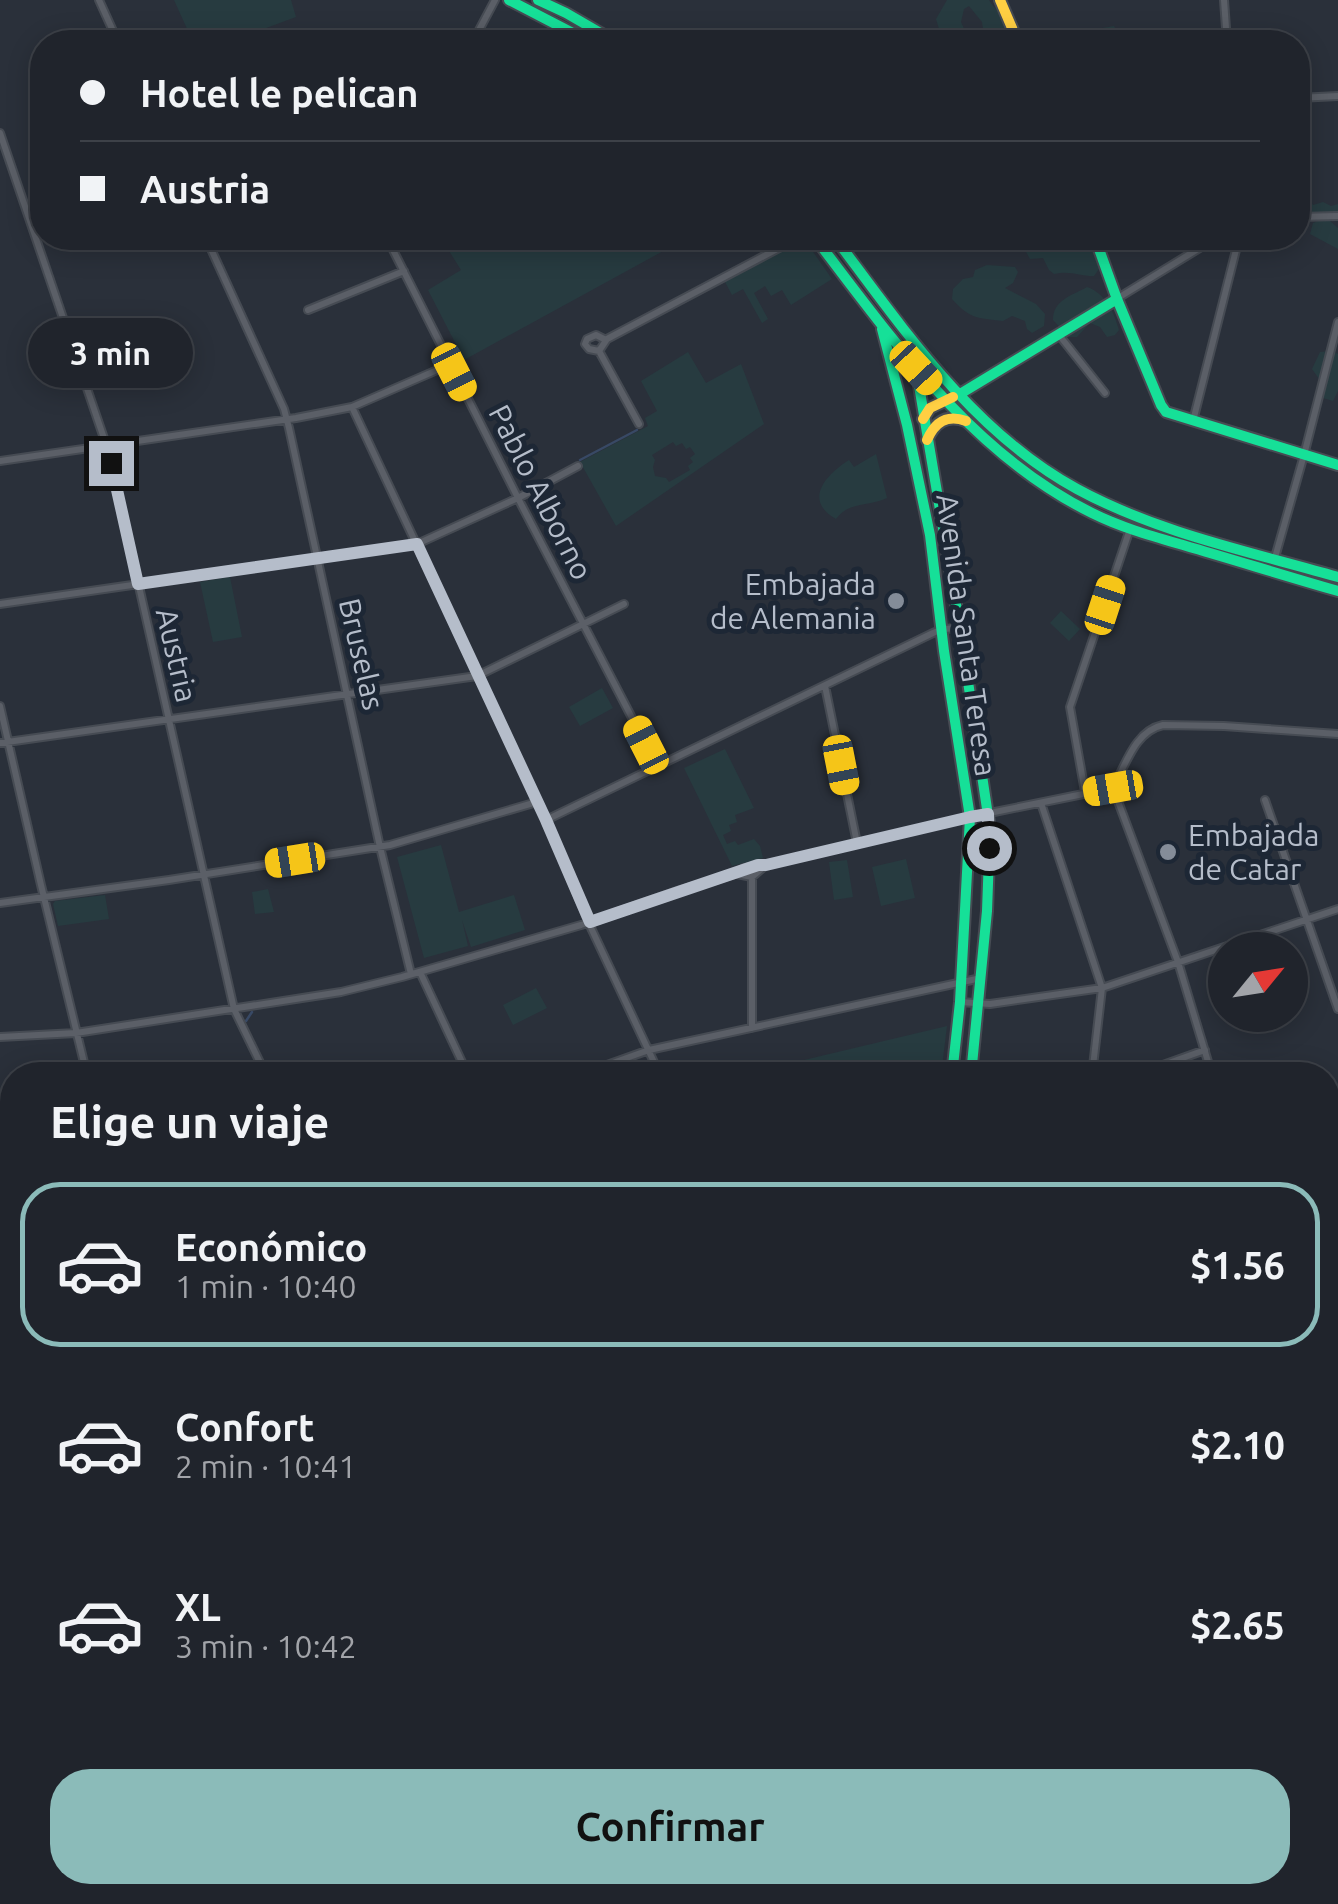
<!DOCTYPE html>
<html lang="es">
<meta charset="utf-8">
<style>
:root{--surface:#20242c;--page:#282c34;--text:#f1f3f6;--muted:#a2a4a9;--line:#3d4148;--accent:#8bbbb9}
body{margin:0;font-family:Ubuntu,sans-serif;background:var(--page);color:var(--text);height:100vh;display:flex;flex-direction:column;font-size:38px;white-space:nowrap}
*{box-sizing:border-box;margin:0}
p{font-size:32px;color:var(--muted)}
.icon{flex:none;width:55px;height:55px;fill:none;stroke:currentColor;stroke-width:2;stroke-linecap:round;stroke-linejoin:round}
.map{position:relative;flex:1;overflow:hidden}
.drawer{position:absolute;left:0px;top:1062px;width:1340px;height:842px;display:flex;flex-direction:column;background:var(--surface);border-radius:40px 40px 0 0;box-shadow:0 5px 25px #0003,0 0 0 2px var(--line)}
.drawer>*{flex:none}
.guide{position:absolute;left:30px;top:30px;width:1280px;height:220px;border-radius:40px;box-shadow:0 5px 25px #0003,0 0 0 2px var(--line);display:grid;align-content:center;height:220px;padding:0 50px;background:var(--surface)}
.needle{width:65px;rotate:60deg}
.controls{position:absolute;left:1208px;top:932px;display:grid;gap:20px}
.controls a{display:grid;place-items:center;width:100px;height:100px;border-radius:50%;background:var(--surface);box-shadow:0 5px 25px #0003,0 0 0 2px var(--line);font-size:50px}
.end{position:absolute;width:45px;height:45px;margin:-22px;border:12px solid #b5bdca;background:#111;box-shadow:0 0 0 5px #111}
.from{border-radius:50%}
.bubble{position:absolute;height:70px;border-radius:35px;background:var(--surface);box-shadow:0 5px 25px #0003,0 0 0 2px var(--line);font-size:32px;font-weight:700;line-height:70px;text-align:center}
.car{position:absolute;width:30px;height:60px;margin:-30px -15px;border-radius:12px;box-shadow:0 0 8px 2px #0007;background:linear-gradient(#f5c518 24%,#345 0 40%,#f5c518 0 76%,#345 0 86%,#f5c518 0)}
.guide b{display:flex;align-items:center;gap:35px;height:95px;font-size:38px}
.guide b+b{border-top:2px solid var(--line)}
.guide i{width:25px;height:25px;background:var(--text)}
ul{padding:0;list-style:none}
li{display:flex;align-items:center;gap:30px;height:165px;margin:0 20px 15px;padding:0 30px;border:5px solid transparent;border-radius:40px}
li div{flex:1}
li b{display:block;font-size:38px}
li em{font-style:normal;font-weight:700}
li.on{border-color:var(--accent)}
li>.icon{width:90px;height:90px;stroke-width:1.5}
h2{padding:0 50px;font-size:45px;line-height:120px}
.action{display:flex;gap:20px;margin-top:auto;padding:20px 50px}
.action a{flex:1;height:115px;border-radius:40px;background:var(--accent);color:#111;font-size:40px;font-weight:700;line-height:115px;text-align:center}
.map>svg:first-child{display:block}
.green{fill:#273b40;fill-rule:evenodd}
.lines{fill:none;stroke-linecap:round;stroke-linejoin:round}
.stream{stroke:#384965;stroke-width:2.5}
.street-casing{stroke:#464b53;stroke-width:10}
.fast-casing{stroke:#464b53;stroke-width:14}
.slow-casing{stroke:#464b53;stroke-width:14}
.street{stroke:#5b5f67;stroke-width:6}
.fast{stroke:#16e098;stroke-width:10}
.slow{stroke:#ffcf43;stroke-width:10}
.route{stroke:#b5bdca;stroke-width:12}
.poi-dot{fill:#848c98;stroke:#1d2735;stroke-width:4}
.labels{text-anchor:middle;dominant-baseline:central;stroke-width:10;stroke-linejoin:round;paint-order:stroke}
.street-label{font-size:30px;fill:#b5bdca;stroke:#1d2735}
.poi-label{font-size:30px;fill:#b5bdca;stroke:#1d2735;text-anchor:end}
</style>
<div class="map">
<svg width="1338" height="1904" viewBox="0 0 1338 1904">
<rect width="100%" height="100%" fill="#2a303a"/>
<!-- green -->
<path class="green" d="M174,0H291L296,17L231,41L225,29L193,42Z
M947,0H989C996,12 1011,20 1003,35H996L983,29L982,22L969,6L964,9L961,22L967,35L974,34L981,38L978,42H943L936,19Z
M1114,26L1117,32L1113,37L1099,33L1087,38V42H1060C1068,32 1074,32 1086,34L1091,30Z
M1298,188L1308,196L1313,205L1323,202L1331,206L1338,204V213L1310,216L1298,206Z
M1323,219L1330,221L1338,228V249L1310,234L1313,223Z
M441,238H687L464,360L428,290L461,270Z
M1022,238H1095L1104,262L1094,276C1078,276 1071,270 1054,274L1049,270L1043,258L1030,259L1021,243Z
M801,241L805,247L809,246L832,279L791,305L782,290L771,296L765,286L754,293L768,319L762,323L743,289L732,295L725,282Z
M987,265L1015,267L1018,272L1013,283L1005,288L1036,304L1045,314L1044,326L1032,333L1027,329L1025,321L1012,316L1003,321C977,318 970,319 952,299L953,289L963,279L973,277L975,270Z
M1087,287C1105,293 1114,312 1119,330L1115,335L1107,337L1100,327L1090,323L1077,337H1069L1053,320C1053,300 1071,296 1087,287Z
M1332,351L1338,354V391L1333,401L1323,398L1322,383L1312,369L1320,352Z
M688,352L706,383L741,364L764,424L616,526L580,462L648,426L645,418L657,411L641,381ZM673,442L676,446L682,443L686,449L690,447L695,454L690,458L693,462L688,466L690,470L669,482L666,478L655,476L653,467L655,460L652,455Z
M876,454L887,498C868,507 849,501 836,519C802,500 827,474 849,460L854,467Z
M230,577L242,637L213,642L200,582Z
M1061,611L1080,629L1069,641L1050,623Z
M602,688L613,708L580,726L569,707Z
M725,749L754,808L735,815L737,822L729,825L731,831L723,835L727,844L735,841L738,845L754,839L760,846L763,858L732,866L684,768Z
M441,845L459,912L514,895L525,930L471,947L462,920L468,946L424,958L397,857Z
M906,859L915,898L881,906L872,867Z
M847,860L853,897L834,900L829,862Z
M268,889L274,912L255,914L252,892Z
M105,895L109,919L58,926L53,904L55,901Z
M536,988L547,1008L513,1025L503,1005Z
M947,1026L941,1075H860L858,1067L845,1070L846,1075H741Z
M1338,1239V1373L1337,1374L1328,1346V1242Z
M1338,1680V1904H869L872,1892H1328V1682Z"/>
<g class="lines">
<!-- stream -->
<path class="stream" d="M580,460L637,430
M246,1021L252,1012"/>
<defs>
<path id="street" d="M99,0L118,42
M1224,0L1227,42
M468,42L478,32L495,0
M1298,98L1338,96
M0,133L109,453L234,1009L266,1075
M1298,217L1338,216
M206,238L284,409L289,428L380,847L411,974
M387,238L521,504L657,766
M972,238L976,241L987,238
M1118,298L1216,238
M308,310L404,271
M1059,335L1105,393
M599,351L589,349L585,344L587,339L596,335L606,340
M352,407L550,829L592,930L660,1075
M1193,421L1239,238
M639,424L599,351L607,339L798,238
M0,461L296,418L352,407L451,364
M1274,561L1304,455L1338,322
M0,604L417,544L518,498L578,466
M825,686L857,843
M0,706L41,885L87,1075
M0,743L477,676L624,604
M1113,788L1178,962L1212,1075
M1113,788C1126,764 1135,731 1163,725L1224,726L1338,734
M1085,792L1070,707L1130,529
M1265,800L1338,1009
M1041,803L1102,988L1092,1075
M546,820L933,633L943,629L959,628
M737,874L752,877L766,865L970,817L1113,788
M752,877V1028
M0,903L169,880L390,845L537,802
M420,972L468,1075
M960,1002L990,1004L1102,988L1338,909
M0,1037L76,1033L341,992L402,977L581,925L680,890L735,874L744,868L757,865H766
M579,1075L649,1050L981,978
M1135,1075L1205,1050
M0,1132L12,1128
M0,1277L12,1273
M1328,1428L1338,1459
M0,1577L12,1603
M0,1616L12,1617
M0,1793H12
M165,1892L171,1904
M477,1892L483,1904
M655,1892L660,1904
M128,1904L129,1892"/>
<path id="fast" d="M509,0L590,42
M538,0L566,13L616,42
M815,238C894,341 972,454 1092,513C1124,529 1159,538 1193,548C1241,562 1289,577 1338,591
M835,238C904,330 974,433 1077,489C1158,533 1251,552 1338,577
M1095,238L1117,299L1161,405L1166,412L1338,465
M882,329L907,425L930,535L944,651L970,817L960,1002L952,1075
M916,368L960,628L990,829L987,911L971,1075
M960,394L1117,299
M1328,1104L1338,1100
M0,1310L12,1334
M0,1438H12
M1328,1539L1338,1537
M293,1892L298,1904
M845,1904L848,1892
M862,1904L865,1892"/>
<path id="slow" d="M1000,0L1018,42
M923,419L930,408L953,397
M927,440C935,422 947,414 966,421"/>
</defs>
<!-- street casing -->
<use href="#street" class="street-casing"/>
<!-- fast casing -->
<use href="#fast" class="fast-casing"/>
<!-- slow casing -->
<use href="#slow" class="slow-casing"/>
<!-- street -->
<use href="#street" class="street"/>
<!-- fast -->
<use href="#fast" class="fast"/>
<!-- slow -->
<use href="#slow" class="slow"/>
</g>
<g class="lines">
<!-- route -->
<path class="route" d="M111,463L138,584L417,544L546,820L590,922L758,865H766L970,817L988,814L989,848"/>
</g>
<!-- markers -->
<g class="poi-dot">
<circle cx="896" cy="601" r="10"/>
<circle cx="1168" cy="852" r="10"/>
</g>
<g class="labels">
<!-- street labels -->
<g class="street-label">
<text transform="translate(541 492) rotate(63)">Pablo Alborno</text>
<text transform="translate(967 635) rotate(82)">Avenida Santa Teresa</text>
<text transform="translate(362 654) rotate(77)">Bruselas</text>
<text transform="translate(177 655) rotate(77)">Austria</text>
</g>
<!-- poi labels -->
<g class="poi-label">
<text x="876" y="584">Embajada<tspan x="876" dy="34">de Alemania</tspan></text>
<text x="1188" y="835" text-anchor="start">Embajada<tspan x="1188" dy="34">de Catar</tspan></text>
</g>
</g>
</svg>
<div class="controls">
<a><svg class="needle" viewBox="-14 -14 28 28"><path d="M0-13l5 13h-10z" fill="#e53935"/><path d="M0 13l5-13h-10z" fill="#a2a4a9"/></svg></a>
</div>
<i class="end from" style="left:989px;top:848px"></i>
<i class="end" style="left:111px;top:463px"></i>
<div class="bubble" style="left:28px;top:318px;width:165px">3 min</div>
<i class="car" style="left:916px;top:368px;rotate:137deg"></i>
<i class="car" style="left:454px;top:372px;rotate:153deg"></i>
<i class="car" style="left:1105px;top:605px;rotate:18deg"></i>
<i class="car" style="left:646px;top:745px;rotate:333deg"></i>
<i class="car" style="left:841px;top:765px;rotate:169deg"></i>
<i class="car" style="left:1113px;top:788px;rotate:260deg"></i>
<i class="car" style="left:295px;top:860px;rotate:261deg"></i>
<div class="guide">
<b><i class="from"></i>Hotel le pelican</b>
<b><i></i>Austria</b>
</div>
<section class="drawer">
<h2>Elige un viaje</h2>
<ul>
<li class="on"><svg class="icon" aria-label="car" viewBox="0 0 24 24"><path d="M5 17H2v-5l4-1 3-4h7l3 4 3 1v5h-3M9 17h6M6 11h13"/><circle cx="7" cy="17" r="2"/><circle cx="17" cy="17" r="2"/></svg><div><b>Económico</b><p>1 min · 10:40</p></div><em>$1.56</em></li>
<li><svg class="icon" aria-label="car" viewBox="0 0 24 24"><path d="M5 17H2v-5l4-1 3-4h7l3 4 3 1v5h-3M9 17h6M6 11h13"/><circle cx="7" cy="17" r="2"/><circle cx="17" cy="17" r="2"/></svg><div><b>Confort</b><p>2 min · 10:41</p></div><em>$2.10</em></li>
<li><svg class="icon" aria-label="car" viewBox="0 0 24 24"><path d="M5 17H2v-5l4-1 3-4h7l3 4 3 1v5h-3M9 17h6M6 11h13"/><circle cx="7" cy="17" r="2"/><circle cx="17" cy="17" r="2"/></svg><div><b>XL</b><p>3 min · 10:42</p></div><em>$2.65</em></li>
</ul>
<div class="action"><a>Confirmar</a></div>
</section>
</div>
